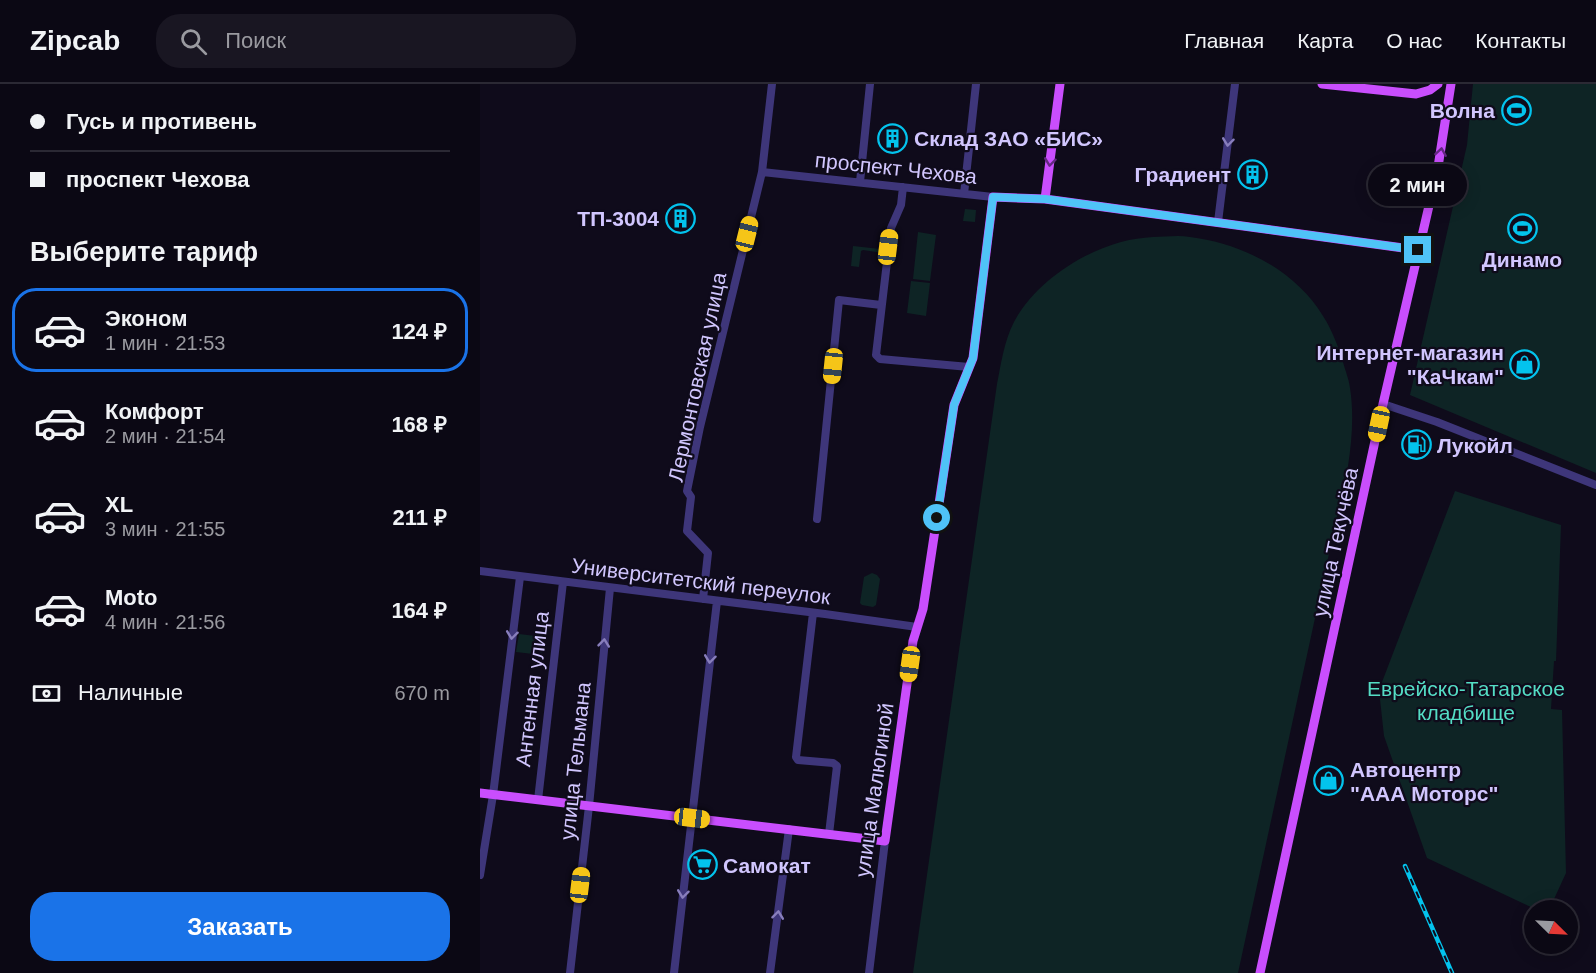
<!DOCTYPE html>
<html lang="ru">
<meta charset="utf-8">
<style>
:root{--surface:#0b0814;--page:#191622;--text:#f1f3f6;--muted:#9a9aa0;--line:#2b2934;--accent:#1a73e8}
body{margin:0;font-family:Helvetica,sans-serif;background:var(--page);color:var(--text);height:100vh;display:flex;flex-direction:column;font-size:22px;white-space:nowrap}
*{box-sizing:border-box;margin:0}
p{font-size:20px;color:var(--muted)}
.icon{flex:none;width:33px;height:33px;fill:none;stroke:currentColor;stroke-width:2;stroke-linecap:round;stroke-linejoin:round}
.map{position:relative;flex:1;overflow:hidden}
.side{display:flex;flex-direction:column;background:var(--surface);width:480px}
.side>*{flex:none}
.banner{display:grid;align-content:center;height:132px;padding:0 30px;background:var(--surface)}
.needle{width:39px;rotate:114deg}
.fabs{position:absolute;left:1044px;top:816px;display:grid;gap:12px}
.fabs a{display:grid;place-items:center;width:54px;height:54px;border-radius:50%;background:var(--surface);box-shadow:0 3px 15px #0003,0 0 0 2px var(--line);font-size:30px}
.end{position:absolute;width:27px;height:27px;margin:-14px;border:8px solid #4fc3f7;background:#111;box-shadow:0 0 0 3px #111}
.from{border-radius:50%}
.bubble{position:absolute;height:42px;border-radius:21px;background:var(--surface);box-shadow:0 3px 15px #0003,0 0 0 2px var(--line);font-size:20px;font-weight:700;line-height:42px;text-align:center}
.car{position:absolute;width:18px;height:36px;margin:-18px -9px;border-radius:8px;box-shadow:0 0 4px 2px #0007;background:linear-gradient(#f5c518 24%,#345 0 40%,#f5c518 0 76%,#345 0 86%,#f5c518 0)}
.banner b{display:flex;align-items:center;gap:21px;height:57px;font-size:22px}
.banner b+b{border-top:2px solid var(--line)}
.banner i{width:15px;height:15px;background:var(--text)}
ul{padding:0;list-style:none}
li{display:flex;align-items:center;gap:18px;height:84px;margin:0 12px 9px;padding:0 18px;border:3px solid transparent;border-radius:24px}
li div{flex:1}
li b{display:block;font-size:22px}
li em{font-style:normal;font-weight:700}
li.on{border-color:var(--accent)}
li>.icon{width:54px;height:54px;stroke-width:1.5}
h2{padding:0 30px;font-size:27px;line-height:72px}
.pay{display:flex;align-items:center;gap:15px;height:66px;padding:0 30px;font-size:22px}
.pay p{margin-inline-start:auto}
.primary-button{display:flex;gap:12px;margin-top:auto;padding:12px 30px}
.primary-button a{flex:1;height:69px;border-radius:24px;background:var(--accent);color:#fff;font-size:24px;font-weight:700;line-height:69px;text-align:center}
header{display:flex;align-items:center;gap:36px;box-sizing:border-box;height:84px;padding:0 30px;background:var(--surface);border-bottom:2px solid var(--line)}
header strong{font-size:28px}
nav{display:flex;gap:33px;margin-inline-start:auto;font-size:21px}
.search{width:420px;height:54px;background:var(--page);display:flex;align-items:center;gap:15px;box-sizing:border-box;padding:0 21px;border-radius:24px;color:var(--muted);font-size:22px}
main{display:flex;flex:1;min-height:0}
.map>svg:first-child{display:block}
.green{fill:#0e2425}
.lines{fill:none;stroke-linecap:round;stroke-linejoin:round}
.minor{stroke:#3e367a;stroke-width:8}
.major{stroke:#c94efd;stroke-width:9}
.rail-casing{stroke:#03c3ed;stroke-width:4.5}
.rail{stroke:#0f0b1b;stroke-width:2;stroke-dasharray:7;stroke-linecap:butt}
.oneway{stroke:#887ebc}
.oneway2{stroke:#632981}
.route{stroke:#4fc3f7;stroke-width:8}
.labels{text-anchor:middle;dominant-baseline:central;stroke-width:4.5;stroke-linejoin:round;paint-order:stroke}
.poi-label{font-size:21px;font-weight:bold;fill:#d1c6fe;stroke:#0f0b1b;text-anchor:end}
.street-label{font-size:21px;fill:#d1c6fe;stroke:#0f0b1b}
.park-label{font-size:21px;fill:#54dcc4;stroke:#0f0b1b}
</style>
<header>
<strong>Zipcab</strong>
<div class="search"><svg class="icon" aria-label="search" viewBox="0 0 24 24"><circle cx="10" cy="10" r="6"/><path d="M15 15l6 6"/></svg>Поиск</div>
<nav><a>Главная</a><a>Карта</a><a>О нас</a><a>Контакты</a></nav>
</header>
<main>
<section class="side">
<div class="banner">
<b><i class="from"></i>Гусь и противень</b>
<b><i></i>проспект Чехова</b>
</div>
<h2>Выберите тариф</h2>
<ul>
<li class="on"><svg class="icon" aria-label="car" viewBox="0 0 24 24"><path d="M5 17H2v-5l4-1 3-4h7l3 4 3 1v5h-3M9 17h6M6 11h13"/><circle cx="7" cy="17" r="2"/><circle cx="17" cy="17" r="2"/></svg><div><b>Эконом</b><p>1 мин · 21:53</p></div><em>124 ₽</em></li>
<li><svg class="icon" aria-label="car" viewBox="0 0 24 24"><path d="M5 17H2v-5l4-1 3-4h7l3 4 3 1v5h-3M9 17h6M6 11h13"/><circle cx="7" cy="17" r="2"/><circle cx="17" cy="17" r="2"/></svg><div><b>Комфорт</b><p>2 мин · 21:54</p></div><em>168 ₽</em></li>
<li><svg class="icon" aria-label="car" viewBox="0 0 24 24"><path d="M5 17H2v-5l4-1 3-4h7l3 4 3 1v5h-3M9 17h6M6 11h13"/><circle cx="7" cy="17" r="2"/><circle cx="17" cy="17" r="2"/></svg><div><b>XL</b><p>3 мин · 21:55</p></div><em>211 ₽</em></li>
<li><svg class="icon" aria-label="car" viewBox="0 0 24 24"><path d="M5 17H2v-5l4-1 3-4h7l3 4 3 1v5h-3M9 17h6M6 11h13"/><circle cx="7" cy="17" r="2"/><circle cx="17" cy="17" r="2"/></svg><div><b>Moto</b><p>4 мин · 21:56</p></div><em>164 ₽</em></li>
</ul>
<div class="pay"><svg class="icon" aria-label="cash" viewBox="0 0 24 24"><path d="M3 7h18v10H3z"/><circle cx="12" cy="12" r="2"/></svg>Наличные<p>670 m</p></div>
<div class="primary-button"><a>Заказать</a></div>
</section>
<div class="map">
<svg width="1116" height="889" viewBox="0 0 1116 889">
<rect width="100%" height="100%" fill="#0f0b1b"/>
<!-- green -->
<path class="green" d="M993,0H1116V389L930,311L987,61Z
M485,125L496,126L495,138L483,137Z
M438,148L456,151L450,197L433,195Z
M673,153C685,153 698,151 710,153C761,159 815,186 843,232C852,246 858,262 863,278C865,286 869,295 870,304C874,330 872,356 868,382L758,889H433L517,300C521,280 524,257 534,238C554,200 600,169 641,158C652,155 662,154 673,153Z
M405,154L403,169L383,166L381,167L379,183L371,182L373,162L400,165L402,157Z
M431,197L450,199L446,232L427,229Z
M975,407L1081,441L1076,577H1074L1071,625L1082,626L1086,789L1069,826H1057L947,774L904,652L899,606Z
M392,489L397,491L400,495L396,521L393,523L382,521L380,519L384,493Z
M39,550L64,553L62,571L36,568Z"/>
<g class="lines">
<!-- minor -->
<path class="minor" d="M282,88L513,113
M380,98L390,0
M423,103L421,121L411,144L396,271L400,275L489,283
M484,110L496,0
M738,138L755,0
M903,320L957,338L1116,401
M337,435L359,216L401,221
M0,487L345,530L437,543
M223,515L228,469L207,447L211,413L207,407L220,343L282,88L292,0
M333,529L316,673L318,676L353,679L357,682L349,750
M58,716L83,498
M0,791L13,711L40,493
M90,889L109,722L130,504
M194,889L237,517
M290,889L309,745
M389,889L405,757"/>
<!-- major -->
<path class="major" d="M842,0L936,10L950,6L958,0
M565,115L580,0
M0,709L405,757L433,557L443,525L474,321L493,274L513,113L565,115L938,166
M780,889L903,320L958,83L971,0"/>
<defs>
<path id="rail" d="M925,782L972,889"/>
</defs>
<!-- rail casing -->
<use href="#rail" class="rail-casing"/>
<!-- rail -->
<use href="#rail" class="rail"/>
</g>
<!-- one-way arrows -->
<defs><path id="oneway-chevron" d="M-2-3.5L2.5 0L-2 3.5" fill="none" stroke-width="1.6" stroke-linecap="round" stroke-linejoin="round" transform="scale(1.5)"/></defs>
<g class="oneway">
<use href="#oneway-chevron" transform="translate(748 58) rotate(97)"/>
<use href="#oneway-chevron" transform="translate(32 551) rotate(97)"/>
<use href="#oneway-chevron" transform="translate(124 559) rotate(-84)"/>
<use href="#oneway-chevron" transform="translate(230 575) rotate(97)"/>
<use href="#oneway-chevron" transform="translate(203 810) rotate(97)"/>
<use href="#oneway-chevron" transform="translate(298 831) rotate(-83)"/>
</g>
<g class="oneway2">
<use href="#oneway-chevron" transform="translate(961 68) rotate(-81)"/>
<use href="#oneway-chevron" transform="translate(570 78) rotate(97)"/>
</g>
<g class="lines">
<!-- route -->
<path class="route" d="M457,434L474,321L493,274L513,113L565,115L938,166"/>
</g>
<!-- icons -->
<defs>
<symbol id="stadium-ring" viewBox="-11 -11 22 22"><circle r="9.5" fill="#0f0b1b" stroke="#03c3ed" stroke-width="1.5"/><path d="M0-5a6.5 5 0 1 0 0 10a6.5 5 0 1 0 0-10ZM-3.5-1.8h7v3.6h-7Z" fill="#03c3ed"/></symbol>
<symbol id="building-ring" viewBox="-11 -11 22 22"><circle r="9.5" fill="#0f0b1b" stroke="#03c3ed" stroke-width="1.5"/><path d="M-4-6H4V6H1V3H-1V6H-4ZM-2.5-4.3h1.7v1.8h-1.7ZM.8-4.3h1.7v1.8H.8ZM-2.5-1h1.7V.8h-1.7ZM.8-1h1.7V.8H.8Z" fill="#03c3ed"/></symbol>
<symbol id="shop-ring" viewBox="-11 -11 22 22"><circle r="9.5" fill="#0f0b1b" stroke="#03c3ed" stroke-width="1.5"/><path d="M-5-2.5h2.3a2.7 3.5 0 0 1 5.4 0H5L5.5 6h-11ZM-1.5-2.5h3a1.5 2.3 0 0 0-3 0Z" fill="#03c3ed"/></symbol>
<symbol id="fuel-ring" viewBox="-11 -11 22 22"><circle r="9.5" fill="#0f0b1b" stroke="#03c3ed" stroke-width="1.5"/><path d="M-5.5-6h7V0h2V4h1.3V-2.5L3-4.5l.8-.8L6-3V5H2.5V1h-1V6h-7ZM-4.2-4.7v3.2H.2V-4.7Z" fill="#03c3ed"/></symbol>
<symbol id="supermarket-ring" viewBox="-11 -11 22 22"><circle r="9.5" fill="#0f0b1b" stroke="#03c3ed" stroke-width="1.5"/><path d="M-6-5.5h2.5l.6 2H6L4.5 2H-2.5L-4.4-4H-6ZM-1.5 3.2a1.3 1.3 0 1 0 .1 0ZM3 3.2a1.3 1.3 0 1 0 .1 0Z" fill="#03c3ed"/></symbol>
</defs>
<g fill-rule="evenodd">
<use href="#stadium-ring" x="1020" y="10" width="33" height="33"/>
<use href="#building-ring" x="396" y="38" width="33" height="33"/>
<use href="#building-ring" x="756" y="74" width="33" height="33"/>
<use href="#building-ring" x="184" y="118" width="33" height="33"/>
<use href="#stadium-ring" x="1026" y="128" width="33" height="33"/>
<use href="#shop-ring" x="1028" y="264" width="33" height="33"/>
<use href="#fuel-ring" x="920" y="344" width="33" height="33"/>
<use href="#shop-ring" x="832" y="680" width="33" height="33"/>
<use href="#supermarket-ring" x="206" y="764" width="33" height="33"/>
</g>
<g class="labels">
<!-- poi labels -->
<g class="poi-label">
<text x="1015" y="26">Волна</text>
<text x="434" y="54" text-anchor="start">Склад ЗАО «БИС»</text>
<text x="751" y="90">Градиент</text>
<text x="179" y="134">ТП-3004</text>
<text x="1042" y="175" text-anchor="middle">Динамо</text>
<text x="1024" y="268">Интернет-магазин<tspan x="1024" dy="24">"КаЧкам"</tspan></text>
<text x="957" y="361" text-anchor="start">Лукойл</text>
<text x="870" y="685" text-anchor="start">Автоцентр<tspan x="870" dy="24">"ААА Моторс"</tspan></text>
<text x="243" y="781" text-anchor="start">Самокат</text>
</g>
<!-- street labels -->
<g class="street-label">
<text transform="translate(416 84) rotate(6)">проспект Чехова</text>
<text transform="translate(217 293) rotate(-78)">Лермонтовская улица</text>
<text transform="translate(855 458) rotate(-78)">улица Текучёва</text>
<text transform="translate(221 497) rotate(7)">Университетский переулок</text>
<text transform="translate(52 605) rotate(-83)">Антенная улица</text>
<text transform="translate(95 677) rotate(-84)">улица Тельмана</text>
<text transform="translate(394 706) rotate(-82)">улица Малюгиной</text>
</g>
<!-- park labels -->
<g class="park-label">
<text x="986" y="604">Еврейско-Татарское<tspan x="986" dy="24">кладбище</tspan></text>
</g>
</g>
</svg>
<div class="fabs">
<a><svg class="needle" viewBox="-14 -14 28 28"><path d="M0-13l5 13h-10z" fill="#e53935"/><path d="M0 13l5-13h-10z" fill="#9a9aa0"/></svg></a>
</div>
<i class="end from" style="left:457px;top:434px"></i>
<i class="end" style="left:938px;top:166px"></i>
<div class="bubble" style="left:888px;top:80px;width:99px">2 мин</div>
<i class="car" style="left:267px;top:150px;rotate:14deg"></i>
<i class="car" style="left:408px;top:163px;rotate:7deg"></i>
<i class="car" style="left:353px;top:282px;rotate:186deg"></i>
<i class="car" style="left:899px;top:340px;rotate:192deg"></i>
<i class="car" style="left:430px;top:580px;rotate:188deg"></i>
<i class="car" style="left:212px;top:734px;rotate:97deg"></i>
<i class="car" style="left:100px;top:801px;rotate:7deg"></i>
</div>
</main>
